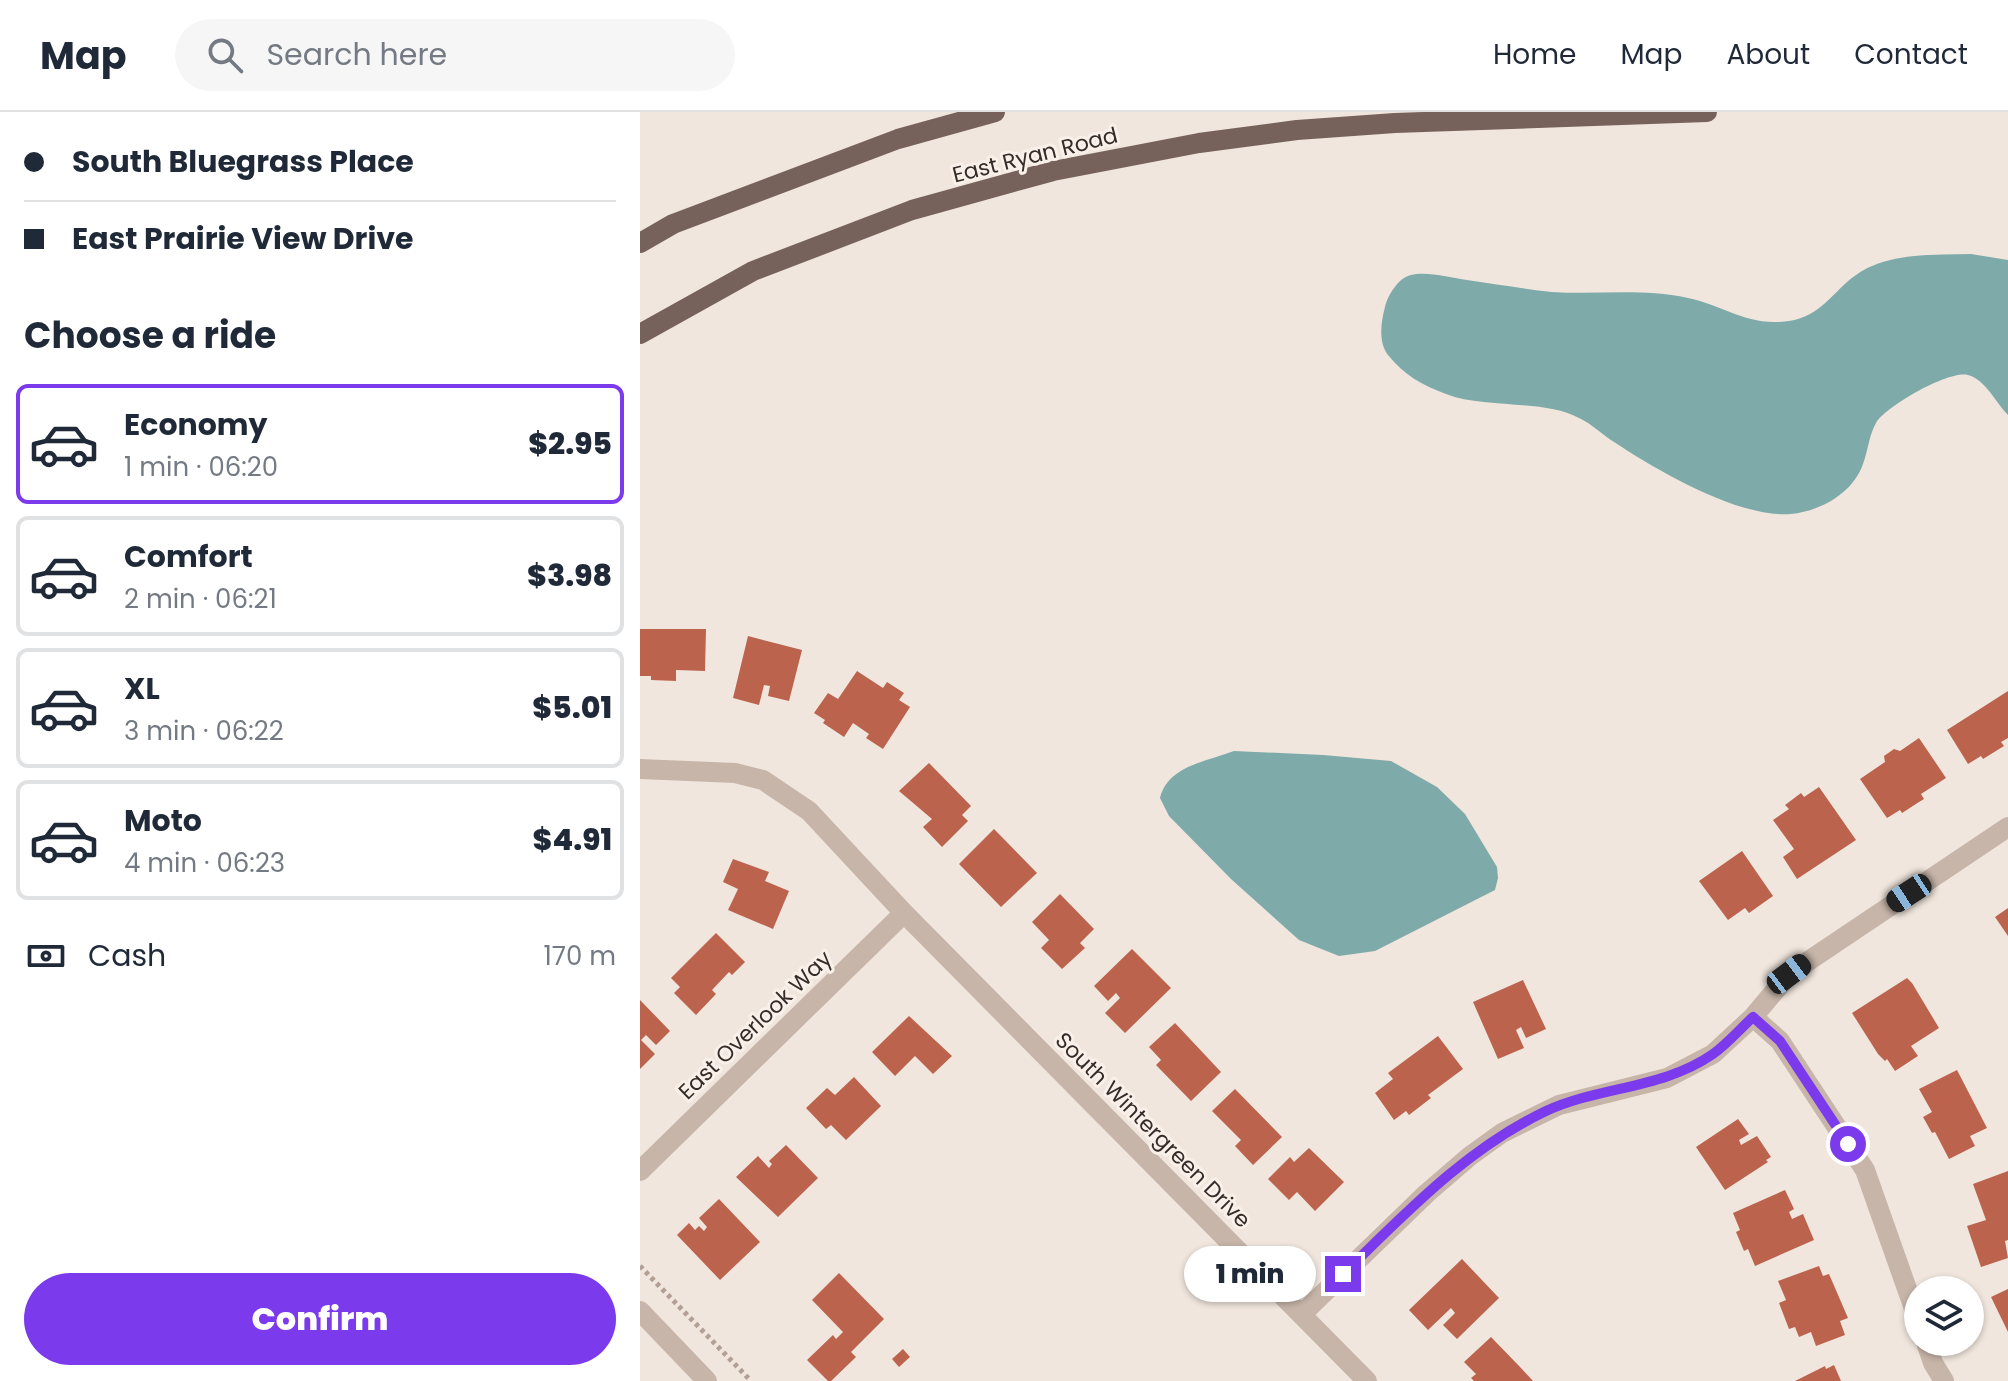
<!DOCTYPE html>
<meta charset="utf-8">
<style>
:root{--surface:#fff;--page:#f6f6f7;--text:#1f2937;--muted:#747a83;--line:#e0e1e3;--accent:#7c3aed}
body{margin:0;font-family:Poppins,sans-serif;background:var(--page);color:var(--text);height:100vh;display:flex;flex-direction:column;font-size:30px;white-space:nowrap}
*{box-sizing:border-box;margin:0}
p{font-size:26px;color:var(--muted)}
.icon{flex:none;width:44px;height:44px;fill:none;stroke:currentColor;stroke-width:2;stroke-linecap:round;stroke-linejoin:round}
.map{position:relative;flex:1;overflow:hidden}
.sheet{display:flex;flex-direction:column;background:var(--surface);width:640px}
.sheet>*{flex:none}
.top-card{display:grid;align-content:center;height:176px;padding:0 24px;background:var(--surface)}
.controls{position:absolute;left:1264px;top:1164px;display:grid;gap:16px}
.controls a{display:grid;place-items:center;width:80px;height:80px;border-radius:50%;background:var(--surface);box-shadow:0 2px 6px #0004;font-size:40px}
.end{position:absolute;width:36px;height:36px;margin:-18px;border:10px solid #7c3aed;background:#fff;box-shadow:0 0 0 4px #fff}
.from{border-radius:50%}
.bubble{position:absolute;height:56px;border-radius:28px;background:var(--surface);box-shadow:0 2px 6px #0004;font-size:26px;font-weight:800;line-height:56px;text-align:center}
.car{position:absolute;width:24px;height:48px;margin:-24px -12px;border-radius:10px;box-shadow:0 0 6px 2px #0007;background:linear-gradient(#222 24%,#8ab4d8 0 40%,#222 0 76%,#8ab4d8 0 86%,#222 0)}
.top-card b{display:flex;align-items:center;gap:28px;height:76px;font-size:30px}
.top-card b+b{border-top:2px solid var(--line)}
.top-card i{width:20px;height:20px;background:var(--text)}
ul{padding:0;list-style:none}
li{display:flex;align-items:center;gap:24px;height:120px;margin:0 16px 12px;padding:0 8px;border:4px solid var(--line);border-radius:12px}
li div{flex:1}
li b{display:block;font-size:30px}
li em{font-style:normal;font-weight:800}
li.current{border-color:var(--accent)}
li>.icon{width:72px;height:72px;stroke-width:1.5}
h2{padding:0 24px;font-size:36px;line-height:96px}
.pay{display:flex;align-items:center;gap:20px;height:88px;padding:0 24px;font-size:30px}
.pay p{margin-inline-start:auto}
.primary-button{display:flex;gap:16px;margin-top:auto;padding:16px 24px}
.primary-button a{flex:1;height:92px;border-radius:48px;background:var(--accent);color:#fff;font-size:32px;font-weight:800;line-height:92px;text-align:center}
header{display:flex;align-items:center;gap:48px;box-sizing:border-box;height:112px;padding:0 40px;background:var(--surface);border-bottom:2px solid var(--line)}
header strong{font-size:38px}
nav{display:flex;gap:44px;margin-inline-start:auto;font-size:28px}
.search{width:560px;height:72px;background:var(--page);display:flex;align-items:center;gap:20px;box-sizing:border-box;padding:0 28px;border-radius:44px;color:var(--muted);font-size:30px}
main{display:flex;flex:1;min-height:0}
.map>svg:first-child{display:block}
.water{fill:#7eabaa}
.building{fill:#bc634e}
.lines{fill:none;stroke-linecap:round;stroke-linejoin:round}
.path{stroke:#b39f94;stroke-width:5;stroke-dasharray:4 4;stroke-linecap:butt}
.minor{stroke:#c7b5a9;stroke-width:20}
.major{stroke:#76625b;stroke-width:20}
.route{stroke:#7c3aed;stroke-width:10}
.labels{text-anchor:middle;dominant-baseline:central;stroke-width:6;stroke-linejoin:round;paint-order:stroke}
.street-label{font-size:22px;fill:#352c29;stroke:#f8f0e9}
</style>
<header>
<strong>Map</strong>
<div class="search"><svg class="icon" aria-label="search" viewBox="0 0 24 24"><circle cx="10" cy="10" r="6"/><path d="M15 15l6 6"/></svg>Search here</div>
<nav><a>Home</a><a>Map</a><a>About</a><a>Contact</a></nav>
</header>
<main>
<section class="sheet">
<div class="top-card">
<b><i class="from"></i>South Bluegrass Place</b>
<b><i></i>East Prairie View Drive</b>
</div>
<h2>Choose a ride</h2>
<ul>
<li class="current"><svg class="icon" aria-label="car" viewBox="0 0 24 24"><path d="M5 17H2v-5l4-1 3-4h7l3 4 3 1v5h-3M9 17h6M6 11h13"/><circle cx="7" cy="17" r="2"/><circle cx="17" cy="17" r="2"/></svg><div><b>Economy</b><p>1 min · 06:20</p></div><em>$2.95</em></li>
<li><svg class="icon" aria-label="car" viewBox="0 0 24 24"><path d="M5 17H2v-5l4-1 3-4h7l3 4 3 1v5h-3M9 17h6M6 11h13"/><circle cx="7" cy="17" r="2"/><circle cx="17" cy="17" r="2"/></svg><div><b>Comfort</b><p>2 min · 06:21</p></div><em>$3.98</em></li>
<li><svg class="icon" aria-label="car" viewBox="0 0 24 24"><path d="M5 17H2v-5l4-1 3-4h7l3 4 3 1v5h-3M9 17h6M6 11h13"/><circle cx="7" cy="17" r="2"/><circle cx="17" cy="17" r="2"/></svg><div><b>XL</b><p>3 min · 06:22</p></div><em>$5.01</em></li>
<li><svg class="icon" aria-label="car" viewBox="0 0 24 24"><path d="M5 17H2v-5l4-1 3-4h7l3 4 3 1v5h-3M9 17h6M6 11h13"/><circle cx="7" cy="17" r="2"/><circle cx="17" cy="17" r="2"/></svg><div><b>Moto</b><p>4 min · 06:23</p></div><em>$4.91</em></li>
</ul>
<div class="pay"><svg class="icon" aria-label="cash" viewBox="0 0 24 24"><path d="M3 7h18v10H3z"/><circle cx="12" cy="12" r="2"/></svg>Cash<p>170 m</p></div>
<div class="primary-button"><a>Confirm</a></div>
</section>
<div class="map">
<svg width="1368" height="1269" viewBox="0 0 1368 1269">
<rect width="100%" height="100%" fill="#f0e6dd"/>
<!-- water -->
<path class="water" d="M1331,142L1368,148V303C1356,291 1345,267 1328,263C1309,258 1246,294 1236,311C1229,323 1228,339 1223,352C1213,381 1181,399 1151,402C1098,406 1018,359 974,330C963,323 952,312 939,306C904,287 844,297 806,282C782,273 764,263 748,243C738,230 741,210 745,195C748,183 758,166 771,163C787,159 811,166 827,168C856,172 884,177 912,180C959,183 1001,176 1048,186C1079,192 1104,211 1136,210C1187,210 1193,170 1232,154C1262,141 1298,143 1331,142Z
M594,639L683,643L751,649L797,675L825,702L857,755L858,766L855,778L735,839L699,844L659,828L591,767L529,704L520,686C528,654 565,650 594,639Z"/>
<!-- building -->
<path class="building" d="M0,517H66L65,559L36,558V569L11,568V564H0Z
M108,524L162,538L149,589L128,584L130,574L124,573L119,593L93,586Z
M217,559L243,576L247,570L264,581L259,588L270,595L243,637L226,626L229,622L213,611L204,625L183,611L185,608L174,601L188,581L198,587Z
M1368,579V626L1361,630L1364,634L1343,647L1341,644L1328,652L1307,618Z
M1279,626L1306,666L1281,682L1284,687L1279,690L1262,701L1260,698L1247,706L1220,667L1245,650L1244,644L1254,637L1260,639Z
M289,651L331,694L322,703L328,709L302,735L283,715L292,707L259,679Z
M1179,675L1216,728L1157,767L1143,745L1154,737L1133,708L1149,697L1145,693L1161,681L1164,685Z
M354,717L397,761L361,795L319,752Z
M1102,739L1133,784L1109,801L1105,796L1088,808L1059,769Z
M93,747L129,760L125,769L149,779L133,817L88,798L98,777L83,770Z
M420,782L454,817L440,831L445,836L422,857L401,836L409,828L392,810Z
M1368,796V824L1355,805Z
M76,821L105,850L92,863L89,860L72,878L76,882L56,903L34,881L40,875L31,866Z
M492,837L531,876L485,921L465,901L480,886L476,881L468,889L454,874Z
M1267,866L1272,871L1299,916L1271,934L1278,944L1255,959L1247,947L1245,949L1238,942L1212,901Z
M883,868L906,917L886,926L881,915L876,918L884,936L858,947L833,890Z
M0,888L30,919L16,933L6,923L1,928L15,942L0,957Z
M269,904L312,944L293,962L275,944L255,964L232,940Z
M535,911L581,960L551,989L516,953L521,948L509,935Z
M798,924L823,957L788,983L791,986L769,1003L766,999L754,1008L735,981L753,967L748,961Z
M1317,958L1347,1016L1330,1024L1335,1034L1309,1047L1295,1020L1292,1021L1283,1005L1292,1000L1279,977Z
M214,965L241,994L206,1028L191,1013L186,1017L166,996L187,976L195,983Z
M595,977L642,1025L613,1053L595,1034L601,1028L572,999Z
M1098,1007L1109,1022L1099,1028L1101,1033L1117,1024L1131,1045L1126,1048L1128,1050L1085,1078L1056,1035Z
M146,1033L178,1066L138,1105L96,1065L118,1044L129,1056L132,1052L129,1049Z
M669,1036L704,1070L675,1099L657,1080L649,1088L628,1067L650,1045L654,1050Z
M1368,1059V1128L1365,1129L1368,1146L1341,1155L1327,1114L1346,1108L1333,1072Z
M1145,1078L1154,1097L1149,1100L1152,1107L1163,1102L1174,1128L1115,1154L1108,1137L1104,1139L1096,1120L1100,1118L1093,1101Z
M79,1087L120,1130L80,1168L37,1123L49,1111L55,1118L59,1114L64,1119L67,1115L59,1106Z
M822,1147L859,1186L817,1227L803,1213L815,1201L811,1196L788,1218L769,1198Z
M1179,1154L1183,1164L1189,1162L1208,1206L1200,1209L1205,1223L1176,1234L1171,1220L1159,1225L1155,1215L1149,1217L1139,1191L1146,1188L1138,1169Z
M199,1161L244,1207L211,1240L216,1245L191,1269H188L167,1248L193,1223L196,1227L203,1220L172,1188Z
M1368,1177V1220L1351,1185Z
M851,1225L881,1256L893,1269H834L831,1266L836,1262L824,1250Z
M263,1237L270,1245L259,1255L252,1247Z
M1194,1253L1201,1269H1155L1185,1254L1186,1257Z"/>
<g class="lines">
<!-- path -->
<path class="path" d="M0,1154L111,1269"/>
<!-- minor -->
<path class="minor" d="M0,657L95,661L123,668L169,699L264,801L727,1269
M1113,905L1140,929L1225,1058L1278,1208
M0,1059L264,801
M0,1199L67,1269
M662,1202L787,1081L830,1044L862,1021L919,993L1027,966L1073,942L1113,905L1149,862L1368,715
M1286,1230L1293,1251L1304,1269"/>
<!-- major -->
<path class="major" d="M0,131L33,112L258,27L355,0
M0,222L113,159L272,98L413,59L559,31L657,18L755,11L1067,0"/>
</g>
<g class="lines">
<!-- route -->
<path class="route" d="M703,1162C766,1101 826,1037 906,999C960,974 1023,977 1073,942C1087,932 1100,917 1113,905L1140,929L1208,1032"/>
</g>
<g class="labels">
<!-- street labels -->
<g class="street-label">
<text transform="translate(395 43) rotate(-14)">East Ryan Road</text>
<text transform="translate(115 913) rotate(-44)">East Overlook Way</text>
<text transform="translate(513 1018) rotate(45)">South Wintergreen Drive</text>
</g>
</g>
</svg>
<div class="controls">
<a><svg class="icon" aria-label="layers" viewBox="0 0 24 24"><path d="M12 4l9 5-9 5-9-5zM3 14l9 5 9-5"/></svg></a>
</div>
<i class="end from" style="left:1208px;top:1032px"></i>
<i class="end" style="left:703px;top:1162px"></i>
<div class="bubble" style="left:544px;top:1134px;width:132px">1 min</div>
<i class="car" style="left:1269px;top:781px;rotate:237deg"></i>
<i class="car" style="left:1149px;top:862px;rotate:53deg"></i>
</div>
</main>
